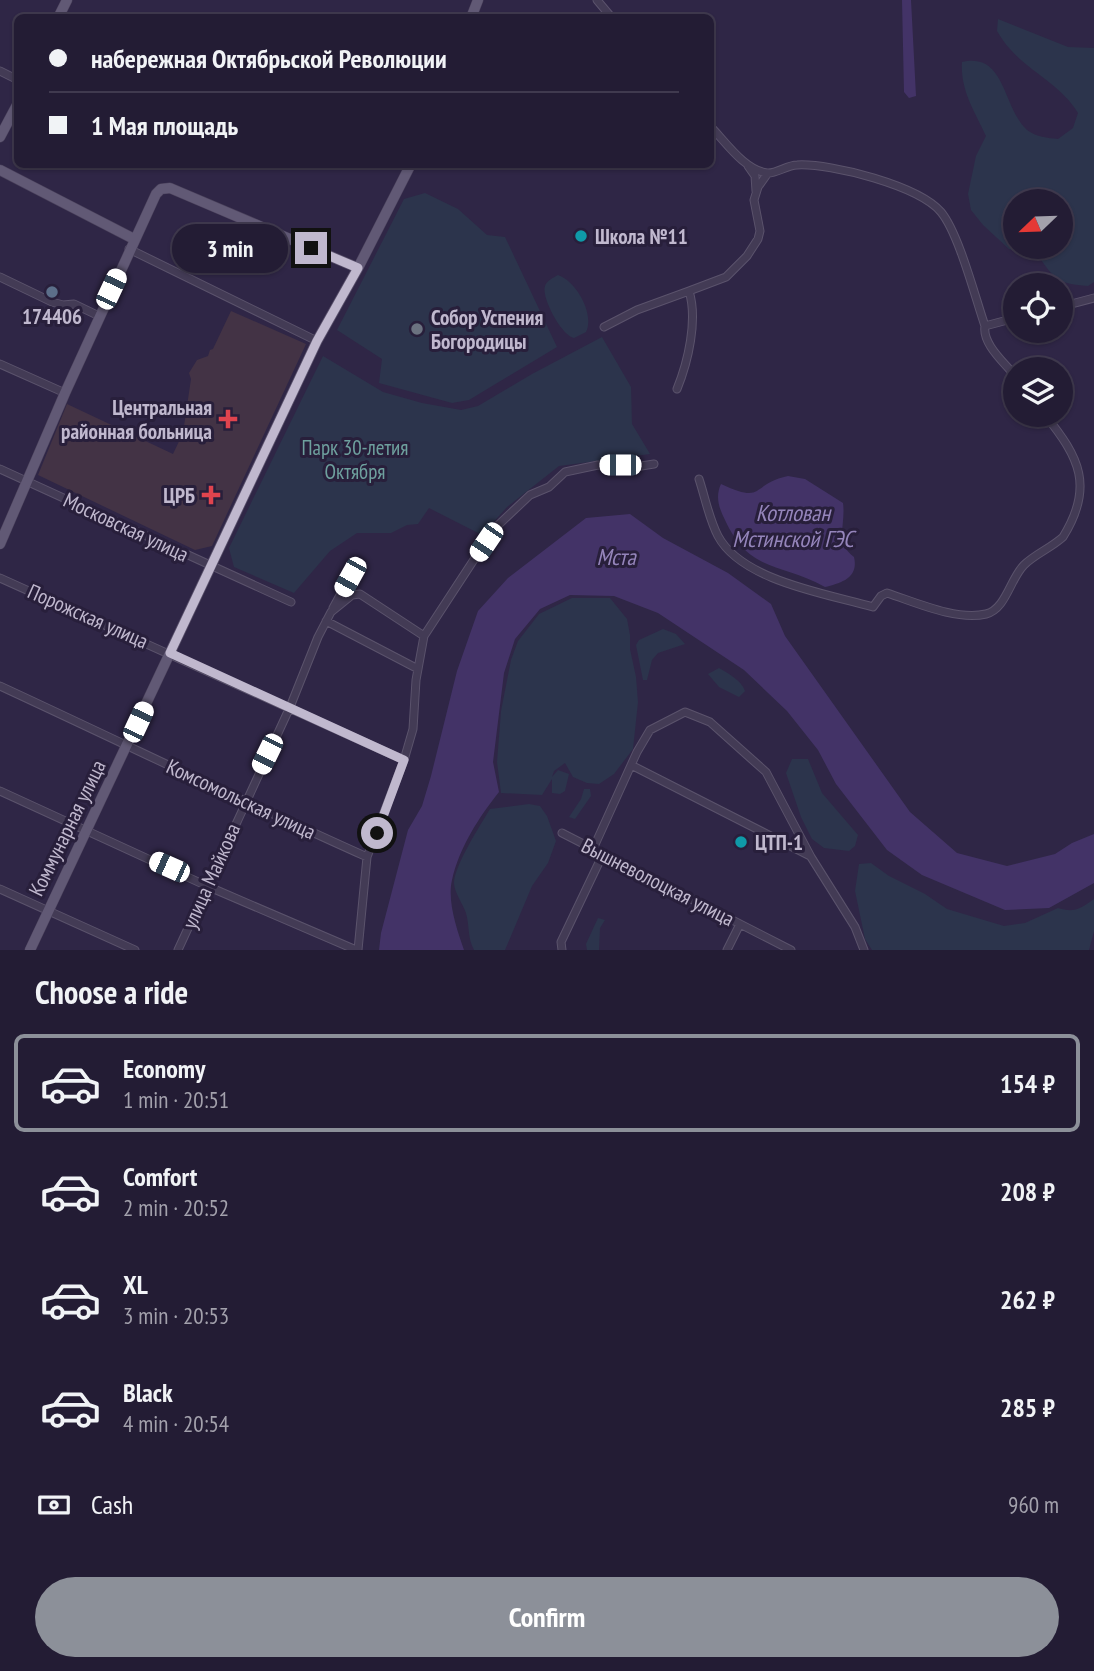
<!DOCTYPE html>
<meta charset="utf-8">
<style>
:root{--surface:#231c34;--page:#2b253c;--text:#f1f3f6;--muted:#a3a1ac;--line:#403a4f;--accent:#8c9099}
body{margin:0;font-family:"PT Sans Narrow",sans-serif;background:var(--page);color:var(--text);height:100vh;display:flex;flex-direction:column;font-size:26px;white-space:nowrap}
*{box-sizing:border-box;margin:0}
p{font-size:23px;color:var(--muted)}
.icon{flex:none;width:38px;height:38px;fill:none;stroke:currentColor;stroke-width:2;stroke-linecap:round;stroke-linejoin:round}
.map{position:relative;height:950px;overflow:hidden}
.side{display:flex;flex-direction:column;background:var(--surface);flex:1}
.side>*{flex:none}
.top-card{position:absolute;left:14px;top:14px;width:700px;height:154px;border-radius:10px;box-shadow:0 2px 5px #0004,0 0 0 2px var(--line);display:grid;align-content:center;height:154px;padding:0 35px;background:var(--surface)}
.needle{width:46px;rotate:247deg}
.controls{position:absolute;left:1003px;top:189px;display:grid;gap:14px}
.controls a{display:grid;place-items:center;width:70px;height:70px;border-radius:50%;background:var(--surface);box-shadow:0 2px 5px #0004,0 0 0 2px var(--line);font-size:35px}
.end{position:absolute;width:32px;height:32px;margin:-16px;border:9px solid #c0b8ce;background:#111;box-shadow:0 0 0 4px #111}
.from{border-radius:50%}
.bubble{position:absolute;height:49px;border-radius:24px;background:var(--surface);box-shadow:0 2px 5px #0004,0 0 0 2px var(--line);font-size:23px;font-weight:600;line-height:49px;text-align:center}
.car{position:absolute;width:21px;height:42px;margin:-21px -10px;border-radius:9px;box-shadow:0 0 5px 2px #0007;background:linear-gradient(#fff 24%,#345 0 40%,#fff 0 76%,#345 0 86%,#fff 0)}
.top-card b{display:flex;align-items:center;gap:24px;height:66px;font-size:26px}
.top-card b+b{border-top:2px solid var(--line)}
.top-card i{width:18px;height:18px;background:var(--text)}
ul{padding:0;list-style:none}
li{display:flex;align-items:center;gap:21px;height:98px;margin:0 14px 10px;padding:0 21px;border:4px solid transparent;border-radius:10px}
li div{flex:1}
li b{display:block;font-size:26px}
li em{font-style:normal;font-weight:600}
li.on{border-color:var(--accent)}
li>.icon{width:63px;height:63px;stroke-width:1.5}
h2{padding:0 35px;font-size:32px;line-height:84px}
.pay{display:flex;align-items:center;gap:18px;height:77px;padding:0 35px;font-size:26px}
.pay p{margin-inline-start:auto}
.cta{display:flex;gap:14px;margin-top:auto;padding:14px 35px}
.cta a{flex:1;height:80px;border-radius:42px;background:var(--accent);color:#fff;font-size:28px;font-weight:600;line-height:80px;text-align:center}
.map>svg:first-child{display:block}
.medical{fill:#433345}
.green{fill:#2c344c;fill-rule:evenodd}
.water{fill:#433367}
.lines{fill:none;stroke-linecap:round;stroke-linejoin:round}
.minor-casing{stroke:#5b536c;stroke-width:9}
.major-casing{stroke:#4a415b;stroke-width:11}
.minor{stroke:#433b55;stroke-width:7}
.major{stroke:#615975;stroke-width:10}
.route{stroke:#c0b8ce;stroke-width:9}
.culture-dot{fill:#0f9aa8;stroke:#281f3b;stroke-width:2.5}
.service-dot{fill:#5c6f8a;stroke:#281f3b;stroke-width:2.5}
.worship-dot{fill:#6b7280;stroke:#281f3b;stroke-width:2.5}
.health-dot{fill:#e0444e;stroke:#281f3b;stroke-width:2.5}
.labels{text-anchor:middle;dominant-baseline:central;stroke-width:6;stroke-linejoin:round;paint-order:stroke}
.poi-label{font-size:21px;font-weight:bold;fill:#c0b8ce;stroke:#281f3b;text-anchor:start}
.park-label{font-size:21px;fill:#6ea09e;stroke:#281f3b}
.street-label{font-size:21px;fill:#c0b8ce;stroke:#281f3b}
.water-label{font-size:23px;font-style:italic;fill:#9585bb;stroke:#281f3b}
</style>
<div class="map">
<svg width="1094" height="950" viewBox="0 0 1094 950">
<rect width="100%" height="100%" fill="#2f2646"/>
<!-- medical -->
<path class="medical" d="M231,311L306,344L212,546L195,550L38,475L67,404L173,454L183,433L191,379L189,373L197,360L208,356L210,350L213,349Z"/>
<!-- green -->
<path class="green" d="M998,19L1068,47L1094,48V282L1088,286C1059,284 1055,280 1039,257L1009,249L983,225L971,210L968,194L976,156L986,136C975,112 960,90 962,62C1006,52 1002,107 1027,130C1036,137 1048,138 1058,139L1073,128L1078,113C1061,85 1031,73 1010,49C1005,44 1001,37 997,31ZM1015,201H1060V247H1015Z
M425,193L458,209L487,235L505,237L557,347L469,400L452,403L379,383L382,359L337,330L404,199Z
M558,275C576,281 595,314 586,332L574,338C562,336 541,298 545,286C547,280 553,278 558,275Z
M602,337L631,387L632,424L650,454L559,466L507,507L482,535L429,508L418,524L407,525L391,533H357L330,551L294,593L234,567L229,548L323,356L383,392L422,403L461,410L478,406L532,374Z
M572,598H610L627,619L630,635V649L636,677L638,702L633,749L614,774L599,784L587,783L573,777L565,763L554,771L552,777L558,770L569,774L565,791L560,794L552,793V779L542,795L501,793L497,762L501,711L511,660L518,641L539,614Z
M663,629L676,634L685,644L658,653L652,660L647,680H643L636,645L639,640Z
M719,668C729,674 741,680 745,691L739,697L719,687L708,674Z
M792,759H808L822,793L858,835L855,846L849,851L824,848L812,839L801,817L786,773Z
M584,789H590L591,796L575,819L569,817L581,799Z
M529,804L540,806L547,816L556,841L548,863L532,886L505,950H474C467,936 470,928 466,913C463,904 454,892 454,883C454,866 481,824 490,809Z
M871,863L889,876L925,894L947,909L1004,926L1025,923L1058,908C1074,913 1080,909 1094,899V931L1089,950H872L865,939L855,891L859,864Z
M598,918L605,920L600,928L599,950H587L586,944Z"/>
<!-- water -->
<path class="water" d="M902,0H911L916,96L909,98L904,92Z
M788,476L805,479L843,503C846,525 834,542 854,557C859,578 841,583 825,587C781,562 750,574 725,520C719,508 715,497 721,484C766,505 750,484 788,476Z
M630,514L663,538L728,573L771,604L785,636L910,812L957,853L1007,866L1055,854L1072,843L1094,834V883L1049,908L1005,910L922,875L887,850L836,784L818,750L787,711L744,670L658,613L614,596L570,595L540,609L515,639L504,673L493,762L499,792C479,817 459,848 452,880C447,901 457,930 464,950H379L381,933L408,830L422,806L431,776L457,671L478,611L508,578L586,518Z"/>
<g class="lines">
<defs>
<path id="minor" d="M597,0L612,18
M0,71L18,80
M710,126C725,141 744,170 767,173C776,174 787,165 797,165C832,163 919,186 941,212C959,234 975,297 985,326C982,344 1005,363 1015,376
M748,166L755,176L756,191
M129,249L317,341
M0,277L52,302L63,305L74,304L99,316
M1060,307L1094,298
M985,326L1015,318
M604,327L637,310L689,291
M0,364L65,393
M677,389C688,362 698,320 689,291L726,277L747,256L758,239L760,231L754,200L758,187L768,173
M0,469L291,602
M699,479C705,497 709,519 718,536C742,581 828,594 873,607L881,596L887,593C915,602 956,621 986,614C1006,609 1010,579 1024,565C1035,554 1051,548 1063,537C1094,487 1080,458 1045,415
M0,578L404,760
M333,608L350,577
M326,621L418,669
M0,686C123,743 244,802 367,857
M633,766L810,856
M0,791L207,886L356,950
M562,833L791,950
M593,849L637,752L650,730L685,712L710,722L766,772L811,857L855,927L864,950
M0,889L135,950
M178,950L290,707L318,637L331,612L352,595L360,594L424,636
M358,950L367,857L404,760L413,729L416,680L424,636L494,529L530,495L549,487L565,472L598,465L635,467L654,464
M562,950L561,942L603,854
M727,950L740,924"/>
<path id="major" d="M58,18L67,0
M471,18L478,0
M0,137L18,103
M0,170L134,239
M0,544L65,393L156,194L161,189L170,188L358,268
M30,950L317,341L358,268L411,164"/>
</defs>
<!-- minor casing -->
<use href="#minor" class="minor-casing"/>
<!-- major casing -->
<use href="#major" class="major-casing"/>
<!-- minor -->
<use href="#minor" class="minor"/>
<!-- major -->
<use href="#major" class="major"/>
</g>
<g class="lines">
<!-- route -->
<path class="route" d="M311,248L358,268L317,341L170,653L404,760L377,833"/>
</g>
<!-- markers -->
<g class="culture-dot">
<circle cx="581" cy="236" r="7"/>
<circle cx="741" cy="842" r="7"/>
</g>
<circle class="service-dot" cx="52" cy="292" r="7"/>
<circle class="worship-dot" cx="417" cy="329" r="7"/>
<g class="health-dot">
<path d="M224.5 408.5h7v7h7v7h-7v7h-7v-7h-7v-7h7z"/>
<path d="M207.5 484.5h7v7h7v7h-7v7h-7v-7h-7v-7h7z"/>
</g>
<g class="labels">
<!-- poi labels -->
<g class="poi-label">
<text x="595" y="236">Школа №11</text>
<text x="52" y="316" text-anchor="middle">174406</text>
<text x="431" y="317">Собор Успения<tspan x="431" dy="24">Богородицы</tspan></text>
<text x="212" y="407" text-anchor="end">Центральная<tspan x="212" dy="24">районная больница</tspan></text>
<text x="195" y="495" text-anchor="end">ЦРБ</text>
<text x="755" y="842">ЦТП-1</text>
</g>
<!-- park labels -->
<g class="park-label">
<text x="355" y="447">Парк 30-летия<tspan x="355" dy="24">Октября</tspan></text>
</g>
<!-- street labels -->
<g class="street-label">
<text transform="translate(126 527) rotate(25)">Московская улица</text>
<text transform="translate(88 616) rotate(24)">Порожская улица</text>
<text transform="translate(241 799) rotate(25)">Комсомольская улица</text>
<text transform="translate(67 828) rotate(-64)">Коммунарная улица</text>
<text transform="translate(211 876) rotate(-66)">улица Майкова</text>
<text transform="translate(658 882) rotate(27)">Вышневолоцкая улица</text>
</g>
<!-- water labels -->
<g class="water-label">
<text x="793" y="512">Котлован<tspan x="793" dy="26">Мстинской ГЭС</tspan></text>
<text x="616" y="556">Мста</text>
</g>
</g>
</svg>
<div class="controls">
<a><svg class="needle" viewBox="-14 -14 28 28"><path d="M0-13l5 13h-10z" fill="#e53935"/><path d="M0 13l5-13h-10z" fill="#a3a1ac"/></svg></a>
<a><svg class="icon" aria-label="locate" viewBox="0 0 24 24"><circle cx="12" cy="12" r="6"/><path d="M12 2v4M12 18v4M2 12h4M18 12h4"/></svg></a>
<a><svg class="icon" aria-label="layers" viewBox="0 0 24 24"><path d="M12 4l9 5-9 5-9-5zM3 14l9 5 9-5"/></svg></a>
</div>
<i class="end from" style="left:377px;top:833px"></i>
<i class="end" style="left:311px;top:248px"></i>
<div class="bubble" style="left:172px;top:224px;width:116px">3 min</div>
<i class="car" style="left:111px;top:289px;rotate:25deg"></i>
<i class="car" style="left:620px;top:465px;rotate:270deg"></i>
<i class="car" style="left:486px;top:542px;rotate:214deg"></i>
<i class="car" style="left:350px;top:577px;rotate:209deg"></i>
<i class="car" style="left:138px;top:722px;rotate:25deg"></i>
<i class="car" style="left:267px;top:754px;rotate:206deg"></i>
<i class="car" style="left:169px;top:867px;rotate:294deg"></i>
<div class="top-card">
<b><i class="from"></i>набережная Октябрьской Революции</b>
<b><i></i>1 Мая площадь</b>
</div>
</div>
<section class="side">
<h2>Choose a ride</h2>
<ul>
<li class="on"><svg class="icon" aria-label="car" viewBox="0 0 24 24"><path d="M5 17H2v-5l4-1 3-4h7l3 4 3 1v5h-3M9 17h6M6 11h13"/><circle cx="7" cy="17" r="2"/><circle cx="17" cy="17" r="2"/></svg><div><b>Economy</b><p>1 min · 20:51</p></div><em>154 ₽</em></li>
<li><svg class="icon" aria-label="car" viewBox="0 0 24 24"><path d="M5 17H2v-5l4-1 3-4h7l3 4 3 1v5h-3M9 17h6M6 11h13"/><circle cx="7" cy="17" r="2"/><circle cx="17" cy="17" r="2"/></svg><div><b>Comfort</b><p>2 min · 20:52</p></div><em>208 ₽</em></li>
<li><svg class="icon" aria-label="car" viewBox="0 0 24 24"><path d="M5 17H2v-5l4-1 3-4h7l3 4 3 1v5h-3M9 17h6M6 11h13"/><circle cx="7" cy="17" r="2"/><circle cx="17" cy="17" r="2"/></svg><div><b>XL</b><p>3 min · 20:53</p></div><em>262 ₽</em></li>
<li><svg class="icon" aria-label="car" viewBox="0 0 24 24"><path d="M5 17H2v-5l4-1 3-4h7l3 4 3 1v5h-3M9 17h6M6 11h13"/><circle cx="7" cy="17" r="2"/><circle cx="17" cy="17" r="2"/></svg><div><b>Black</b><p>4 min · 20:54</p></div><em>285 ₽</em></li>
</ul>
<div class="pay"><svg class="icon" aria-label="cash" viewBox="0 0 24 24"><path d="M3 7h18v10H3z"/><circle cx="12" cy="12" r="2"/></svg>Cash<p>960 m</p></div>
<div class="cta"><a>Confirm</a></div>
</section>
